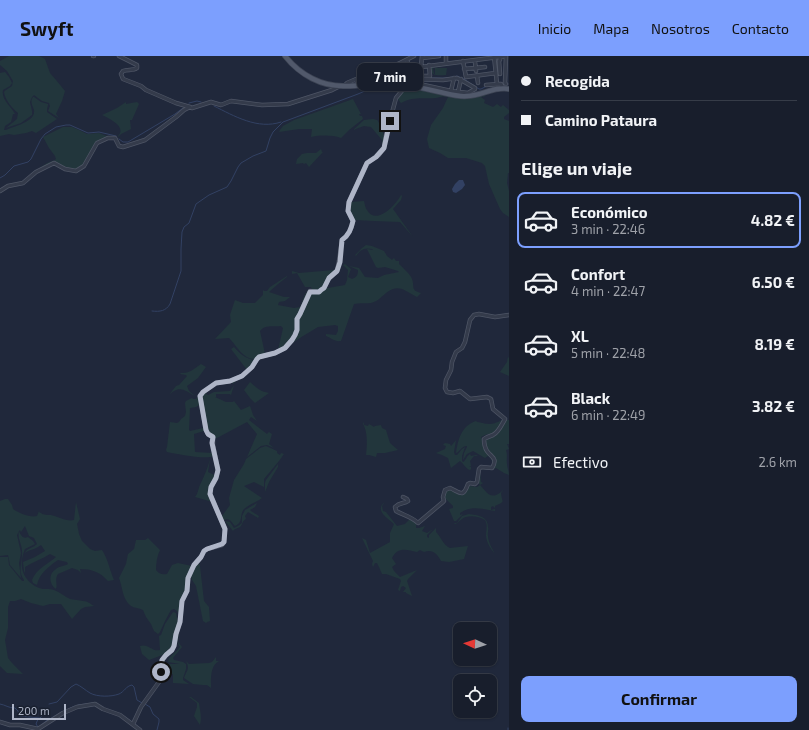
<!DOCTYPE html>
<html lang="es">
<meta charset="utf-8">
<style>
:root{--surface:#181e2c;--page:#252b38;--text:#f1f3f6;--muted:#9fa2a9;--line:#363c48;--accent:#7c9ffe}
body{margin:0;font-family:"Exo 2",sans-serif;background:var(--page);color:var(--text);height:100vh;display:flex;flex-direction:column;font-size:15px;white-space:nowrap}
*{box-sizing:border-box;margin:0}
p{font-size:13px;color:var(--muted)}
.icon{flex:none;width:22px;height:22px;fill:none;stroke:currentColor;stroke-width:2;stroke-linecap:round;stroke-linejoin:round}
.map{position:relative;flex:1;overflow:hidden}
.panel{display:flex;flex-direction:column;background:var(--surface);width:300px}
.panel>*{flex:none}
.hud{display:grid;align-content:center;height:88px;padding:0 12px;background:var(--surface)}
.needle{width:26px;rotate:273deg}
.fabs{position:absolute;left:453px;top:566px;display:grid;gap:8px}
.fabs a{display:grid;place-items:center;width:44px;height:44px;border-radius:8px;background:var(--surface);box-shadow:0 1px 3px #0004,0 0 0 1px var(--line);font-size:20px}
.scale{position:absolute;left:12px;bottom:10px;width:54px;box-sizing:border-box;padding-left:4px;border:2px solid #aeb5c7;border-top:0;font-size:11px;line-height:14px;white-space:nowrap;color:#aeb5c7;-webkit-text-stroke:3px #19202f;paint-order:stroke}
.end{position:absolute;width:18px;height:18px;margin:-9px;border:5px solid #aeb5c7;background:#111;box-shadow:0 0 0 2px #111}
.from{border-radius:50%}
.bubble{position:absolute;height:28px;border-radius:8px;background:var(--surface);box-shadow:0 1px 3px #0004,0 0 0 1px var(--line);font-size:13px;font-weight:700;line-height:28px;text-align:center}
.hud b{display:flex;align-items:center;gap:14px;height:38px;font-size:15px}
.hud b+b{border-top:1px solid var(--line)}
.hud i{width:10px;height:10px;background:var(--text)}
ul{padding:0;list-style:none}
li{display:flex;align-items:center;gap:12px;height:56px;margin:0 8px 6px;padding:0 4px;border:2px solid transparent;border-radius:8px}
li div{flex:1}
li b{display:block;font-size:15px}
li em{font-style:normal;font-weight:700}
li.selected{border-color:var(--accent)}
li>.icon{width:36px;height:36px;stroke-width:1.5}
h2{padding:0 12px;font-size:18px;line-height:48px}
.pay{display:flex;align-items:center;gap:10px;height:44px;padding:0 12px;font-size:15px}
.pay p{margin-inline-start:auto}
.cta{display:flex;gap:8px;margin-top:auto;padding:8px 12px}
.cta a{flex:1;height:46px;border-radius:8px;background:var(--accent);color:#111;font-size:16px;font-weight:700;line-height:46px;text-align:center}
header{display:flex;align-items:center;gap:24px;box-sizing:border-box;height:56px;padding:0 20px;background:var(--accent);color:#111}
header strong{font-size:19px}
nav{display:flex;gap:22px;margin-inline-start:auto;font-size:14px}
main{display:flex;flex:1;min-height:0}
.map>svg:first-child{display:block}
.green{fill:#22363c}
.water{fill:#324163}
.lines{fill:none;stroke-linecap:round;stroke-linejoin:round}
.stream{stroke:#324163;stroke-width:1}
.minor-casing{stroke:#4e5565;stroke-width:4.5}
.major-casing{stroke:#3d4454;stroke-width:6}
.minor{stroke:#343b4b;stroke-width:3}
.major{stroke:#51596b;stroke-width:4.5}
.route{stroke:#aeb5c7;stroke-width:5}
</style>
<header>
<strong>Swyft</strong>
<nav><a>Inicio</a><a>Mapa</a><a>Nosotros</a><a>Contacto</a></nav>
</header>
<main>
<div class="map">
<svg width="509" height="674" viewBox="0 0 509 674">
<rect width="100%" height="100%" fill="#20283b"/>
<!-- green -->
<path class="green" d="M9,0H39L45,3L50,17L56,24L65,35L62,45L56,58L59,62L48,55L50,50L49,47L42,45L34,39L32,41L30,46L32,55V59L21,67L6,72L17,63L18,57C12,52 5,44 4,36L6,34L12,30L13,25L7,15L0,9V5Z
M447,9L433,12L434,18H435V12H447L446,19C440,19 432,21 430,14L432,11Z
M5,16L9,21L12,27L10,30L3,34C1,44 11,50 15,58H13L11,66L5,70L4,74H6C14,70 36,66 34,54C32,48 30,46 33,41H34L41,46L48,48V49L47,53V56L57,63L36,77L32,75L26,77L14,79L9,78L0,80V17Z
M406,32L459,41L486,38L484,41L482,40L481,41L485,44L484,47L493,51L497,48L501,51L503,49L509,54V57L504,61V63L509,65V117H508L507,127L509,135V161L503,157L500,153L489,128L485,110L482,107L466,102H448L440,97L429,92L427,83L431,69L443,52L448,41C444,40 440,41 436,42C423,43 413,40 401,47L397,42Z
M353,43L361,58H359L360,60H362L363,63L349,74L341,82C332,79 321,79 311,81L312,73H299L279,76L280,74L283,70L294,64Z
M126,46V48L137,46L139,48L132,64H130L131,73L121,78L118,81V80C127,71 110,63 102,59L117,52Z
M373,63L377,64L378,65C384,78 388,84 379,98L382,90V84L371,71L364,70L353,74L364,64Z
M63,71H72L79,74L87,78L99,77L109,81L95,87L84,110L76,114H71L54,106L24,125L5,130L23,125L31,118L47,107L55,104L56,103L55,100L49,92L43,81Z
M321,93L322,96H323L309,111L306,107L304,108L303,107L296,108L297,103L302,98L307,97H316Z
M401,139L402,140L401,144L393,153L413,181L400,166L374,165L355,164L349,156L350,146L364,145C365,148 365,152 367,154C376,170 396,149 401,139Z
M366,189L372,190L384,195L387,200L392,204L394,202L396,205H399V208C403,212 410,218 412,223C415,231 410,234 421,237L417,241C405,235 399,227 386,237C382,240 379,244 376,245C369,249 361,246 354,248L341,285C334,286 332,282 326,280V278L336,279L338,275V270L335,269L318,271L303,280L288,290L293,284L299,262L301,259L309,239L311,237H318L326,231L328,232L345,229L347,224L348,214L343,209L345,208L351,213L348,221L352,223C357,221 358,219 358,214L349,210L359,212L365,221L378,222L384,219L399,216L398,215L385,211L378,212L376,211L367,193L373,194L372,193C364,191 360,194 356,200L355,199L362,192Z
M337,213L324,230L319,235L312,234L311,231H305L297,217L292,218V215L299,217L334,214Z
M287,220V221L278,228L269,236L284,241H290L285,245L279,246L278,249L294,252L300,251L305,238L309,233H310C306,240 304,247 301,254C300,257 297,260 296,262C295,265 296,269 295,272C294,282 287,290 278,294L283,272L281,270C273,271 265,268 260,275L265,298L257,300L254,303C242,302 237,290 229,282L215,283L231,266L230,259L235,244L243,247H255L263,239V234L264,235H267L270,231Z
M234,291C240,298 246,303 255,304L253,308L247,314L231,293Z
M508,301L509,302V320L500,316L507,306Z
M201,308L206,311L198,322L187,330L189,335L195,340C184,334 180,329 169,339L176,330L179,329L187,320L186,319L180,318L181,317C189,318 195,312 201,308Z
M239,322L233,328L232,326C223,328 211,328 206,338L208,339L214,336L230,335L234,329L231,339L230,338H216V341H215L226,346H233L234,345L241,354L250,350L253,359L257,365L251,361L249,364L267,378L269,376L272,378L269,388L274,392L267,389L261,390L247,401L257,378L247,366L217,382H215L213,379L208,376L201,340V338L217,327Z
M250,326C257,332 259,335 269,337L255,347L250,342L244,334Z
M200,338L201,348L196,351L190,352L189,374L190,375L203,372L202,359L206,378L204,375L194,378L195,396L213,397L214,400C206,404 177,398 167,396L166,394L167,391L170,366L177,367L179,366L181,363L185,360L186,356L185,347L186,345L192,342L193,343H196Z
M502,364C499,373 498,377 489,379L488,378L485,379L481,381L483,384V390L493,404V407H492V405L490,401L488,400L485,402L473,395L467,398L463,404L464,397L467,391V390C461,390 460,396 456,397C458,384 461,370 476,365L477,366C489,368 490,370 502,364Z
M506,364H509V388H507L509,393L506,394C508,401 506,402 507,408C507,412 509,415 509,419L504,417L496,412L490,414L482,413L480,416L481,426L483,427L480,429C484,433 489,442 496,439C499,438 502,435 504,433L501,437C502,447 506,445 495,450V452L493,450L491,451V454L495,453V455C483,453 471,449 460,457V459L463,458L456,465H454L449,453L453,452V450L444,441L446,435L450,433L459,438H462L467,431L470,430L477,431L480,429C477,425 479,415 482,412L490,413L495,408L487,393L485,383L494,380Z
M368,365L369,368L374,371L375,370L381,369L382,372L386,374L390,387L398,394L385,397H377L376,401L369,399H366C367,390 368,376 363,368L364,366V369L368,370L369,368Z
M456,384L454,396L455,399H457L462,393L465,391L462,400V405L463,406C466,405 466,400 470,398L471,400L476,399L478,400H474L470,405L471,410L469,411H471V413L470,414C466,413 463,407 460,405L451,412L448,402L442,399L436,397L445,393L446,390L443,389L445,387L450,388L451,390Z
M266,390L277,395V397L280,399L281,397L284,398L279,405L264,423V431L254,426L244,430L262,442C257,446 249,448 244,453C239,459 244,466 235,470C232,467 230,461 224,464V468L222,460L230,449L229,442L234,424L244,408L246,403L260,392Z
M210,403L208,416L216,420L209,433L213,445H209L195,441C198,438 198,433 200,429C204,420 208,412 210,403Z
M278,408V411L269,426L265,436V427L266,424Z
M5,443H8L12,449L13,453C18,457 31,462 37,460L39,455C39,456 40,457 41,457C43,459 48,459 51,459C59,461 67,466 74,464L76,446L80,463L77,468L79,478L82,485L90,493L95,495L102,494C108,503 110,515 114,524L108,525C100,516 92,513 80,513L81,517L78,514L72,512L58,518C54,524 58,528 56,533C49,528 48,518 56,513C59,510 65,510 68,508L67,506L58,504C49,510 39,518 37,529L33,527L32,524C36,513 48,508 56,501L50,498C42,503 33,506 25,511V517L24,515L23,506L35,501L45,495L41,489C35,494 30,493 25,497C27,492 33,492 37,488L34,482L29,480L25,470L21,476L20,474L19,475L17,479L21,497L19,507L21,522L10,509L8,499L0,500V445Z
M385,446L382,450L383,455L386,456L397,470L405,468L410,463L416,466V472H419L425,470L422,475L427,477L433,473L427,479V481L429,482V479L436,472V476C441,481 443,489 450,492L468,490L464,503L449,506L441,505C437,498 433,493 424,496L420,494L417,496C406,493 397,491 392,502L396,508L392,511L394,515L400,521L417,514L408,523L407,525L412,540L406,537V536H403L406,532L403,530L401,531L400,535L398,534L401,525L400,523L386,518H382L379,511L377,507H375L373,511L372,508L373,505L362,482L366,484L370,497L390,486V477L394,468C387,462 374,454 385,446Z
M257,447L255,451L250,454L251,455L259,460L258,462L248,456L245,460L246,463C242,465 243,468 240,471C237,473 235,472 233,475L225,465L230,466L234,472L238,470L242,467V460L245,454Z
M469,458C477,459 488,460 488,471C489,474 487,477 488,480C488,486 492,492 495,498C490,492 487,487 486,480C486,474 488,470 485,464C480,461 472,459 466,461C461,462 459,467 455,468L454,467H457L462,460Z
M19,475C21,480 23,483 28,481L33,485L35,488L25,493C18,509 22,525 39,532C44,534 49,532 54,534C60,536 65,541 70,543C74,544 79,544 83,545C87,545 91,548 94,550L85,551L81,553L72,563L61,548H50L43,550L31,547L21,543L15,545H10L8,551V572L5,584L8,602L12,607L23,618L7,617L0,610V501H8L9,509L22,525H24V524C17,514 23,505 22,495C22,488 17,482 19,475Z
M148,482L160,494C157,500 156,507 156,514C159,518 162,519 167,518L172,509L178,507L192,510L186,533L181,548L180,562L177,555L174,553L171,554L165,565L160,576L158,578L154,575L151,568L146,561L143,554C139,552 134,552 131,550C122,543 123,532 119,522L126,508L128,498L134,493L136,484H145Z
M198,505L200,510L204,545L209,551L210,565L207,566L206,567L203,565L196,530L192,524L191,520L196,508Z
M173,556L176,557L178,566L172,592L165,598L149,604L142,598L140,590C148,587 152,596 160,594L159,580L161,579L165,568Z
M179,572L178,586L182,591L173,602L174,604L183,606L186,608V613L183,622V624L189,628L173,627V618L168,619V621L162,619C162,607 163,602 173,594L165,604V607L170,608H180L168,606C169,599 177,596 180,591C176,585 176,579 179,572Z
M216,601V605H219C210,610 211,622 211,632L207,629H203L193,628L184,622C187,614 190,613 186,605L189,608L209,607L212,606Z
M189,641H191L199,647C200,656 202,660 200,669L194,660L197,651V647Z"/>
<!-- water -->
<path class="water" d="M459,124H463L465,129L462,133L456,137L453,136L452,133L455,128Z"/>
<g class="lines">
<!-- stream -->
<path class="stream" d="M424,22H447L457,20L464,23L479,33H481L487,30
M189,47L197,45L201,46
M214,50C234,60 258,74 281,66
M119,83L123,86H128L175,58L183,52
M0,122L5,119L14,110L28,106L31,103L41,83L45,78L56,71L66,69H70L88,77L99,76L116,80
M152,255C160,256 166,255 170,248L181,215V193L182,176L184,171L189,167L196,148L209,139L227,131L231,125L238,111L241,107L253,100L266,95L270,82L273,76L283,66L358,38L374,31
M0,648C6,649 8,652 15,652L18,655L19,660L40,662L45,657L44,653
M49,648L57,646L71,631L76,628C81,630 85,634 90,637C97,641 111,641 119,638C124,636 126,630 132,629L134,631L137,644L142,647
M145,648L150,651L153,658L159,663V666L157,674
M78,649L94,647
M68,653L75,650
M125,661L132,666
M38,663L36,668L38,671
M135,668L142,674
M38,672L46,665L62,656
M508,674V672"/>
<defs>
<path id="minor" d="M93,0H94
M119,0L137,9V12C133,15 128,13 123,15L121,18L123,23L141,30L146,34L176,47L190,51
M446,0V7
M494,0L497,28
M500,1V4L499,5L500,18
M422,2L439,0
M407,4L410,14
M463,5L466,21L496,17
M475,6L476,15
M464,13L485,11
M414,20H430L429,9
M477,20L478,27
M411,23L443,24L457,22L461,24L475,32V33L468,37
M356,24L357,26L378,25
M410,26L451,35L468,37
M376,28L382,22L421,11L506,0L505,27L506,28
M486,29L500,28H501L503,32
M344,30L347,27L373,16L398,8L414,0
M451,35L454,22
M458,36L461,23
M0,135L8,130L23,127L36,116L54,107L65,113L76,115L84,110L97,87L108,82H115L119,90L123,91L145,84L176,61L184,54L190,51L192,52L211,46L221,49L231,45L262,49L288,48L332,34L340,30
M403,441L407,443L408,445C404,448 400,446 395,451L396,455C403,459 412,461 418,467L443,446L444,445L443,441L445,434L450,432C461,437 463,442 468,428L470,427L475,428L477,426L479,413L481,411L492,412C498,402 492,402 487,395C485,392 484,387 484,383C487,381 490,380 493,379C499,376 502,368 505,363L493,353L491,343L487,341L470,343L460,335L453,337L447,336L445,332L446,324L451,314L452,306L456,296L462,292L465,286L470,264L474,259L479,258L495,261L509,259
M0,666L10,669H20L38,673L63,657L77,651L95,648L103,653L120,659L140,674
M133,668L141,651L159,626L162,604L166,599L172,593L174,590L176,578L180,566L182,545L187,535L188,522L194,509L201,501L204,495L207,493L222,489L224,486L225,473L210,438L211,431L216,422L218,414L213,389V381L208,378L206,374L200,340L203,336L216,327L230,325L242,320L252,311L257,303L259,301L275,297L285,292L292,284L295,279L297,274V263L300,258L310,235L319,236L321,234L324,232L329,222L337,215L339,205L342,184C349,179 352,173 353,165L348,155L349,146L367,107L379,99L384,92L386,79L396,42L419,14L421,11L422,0"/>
<path id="major" d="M285,0C300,19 322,31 346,30C364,30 383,26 401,28C414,30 427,33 440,36C449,38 458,41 467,40C482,40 494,30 509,33"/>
</defs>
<!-- minor casing -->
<use href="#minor" class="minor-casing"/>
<!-- major casing -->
<use href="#major" class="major-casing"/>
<!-- minor -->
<use href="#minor" class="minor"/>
<!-- major -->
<use href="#major" class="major"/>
</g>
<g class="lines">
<!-- route -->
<path class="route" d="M161,616L162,604L166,599L172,594L174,590L176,578L180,566L182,545L187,535L188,522L194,509L201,501L204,495L207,493L222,488L224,486L225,473L210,438L211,431L216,422L218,414L212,387L213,381L208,378L206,374L200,340L203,336L216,327L230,325L242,320L252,311L257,303L259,301L275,297L285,292L292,284L295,279L297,274V263L300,258L310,236H319L321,234L324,232L329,222L337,215L340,206L342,184C349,179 351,173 353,165L348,155L349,146L367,107L376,101L384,92L390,65"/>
</g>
</svg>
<div class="fabs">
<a><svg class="needle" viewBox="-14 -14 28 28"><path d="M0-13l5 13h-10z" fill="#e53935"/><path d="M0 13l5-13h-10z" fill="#9fa2a9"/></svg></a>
<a><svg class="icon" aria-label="locate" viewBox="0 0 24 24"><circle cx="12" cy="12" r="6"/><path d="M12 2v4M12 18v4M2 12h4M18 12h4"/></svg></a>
</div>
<div class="scale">200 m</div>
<i class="end from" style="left:161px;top:616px"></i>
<i class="end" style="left:390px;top:65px"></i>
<div class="bubble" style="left:357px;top:7px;width:66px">7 min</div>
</div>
<section class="panel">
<div class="hud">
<b><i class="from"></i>Recogida</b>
<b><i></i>Camino Pataura</b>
</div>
<h2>Elige un viaje</h2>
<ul>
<li class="selected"><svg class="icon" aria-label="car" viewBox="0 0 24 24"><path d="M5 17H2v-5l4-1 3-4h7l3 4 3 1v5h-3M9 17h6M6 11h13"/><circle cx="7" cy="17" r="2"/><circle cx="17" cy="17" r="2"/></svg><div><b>Económico</b><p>3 min · 22:46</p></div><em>4.82 €</em></li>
<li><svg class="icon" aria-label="car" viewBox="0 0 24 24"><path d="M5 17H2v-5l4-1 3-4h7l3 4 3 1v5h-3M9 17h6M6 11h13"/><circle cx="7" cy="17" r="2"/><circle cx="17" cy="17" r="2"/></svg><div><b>Confort</b><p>4 min · 22:47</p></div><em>6.50 €</em></li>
<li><svg class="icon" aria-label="car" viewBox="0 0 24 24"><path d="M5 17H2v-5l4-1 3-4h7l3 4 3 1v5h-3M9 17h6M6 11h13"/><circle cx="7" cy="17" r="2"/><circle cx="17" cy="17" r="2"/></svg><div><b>XL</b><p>5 min · 22:48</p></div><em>8.19 €</em></li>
<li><svg class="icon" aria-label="car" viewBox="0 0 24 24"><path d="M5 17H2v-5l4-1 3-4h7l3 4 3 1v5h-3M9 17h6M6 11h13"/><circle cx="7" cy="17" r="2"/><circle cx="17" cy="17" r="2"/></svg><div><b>Black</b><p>6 min · 22:49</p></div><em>3.82 €</em></li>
</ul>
<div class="pay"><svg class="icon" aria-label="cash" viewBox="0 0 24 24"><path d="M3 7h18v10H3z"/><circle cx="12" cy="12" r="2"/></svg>Efectivo<p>2.6 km</p></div>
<div class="cta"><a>Confirmar</a></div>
</section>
</main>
